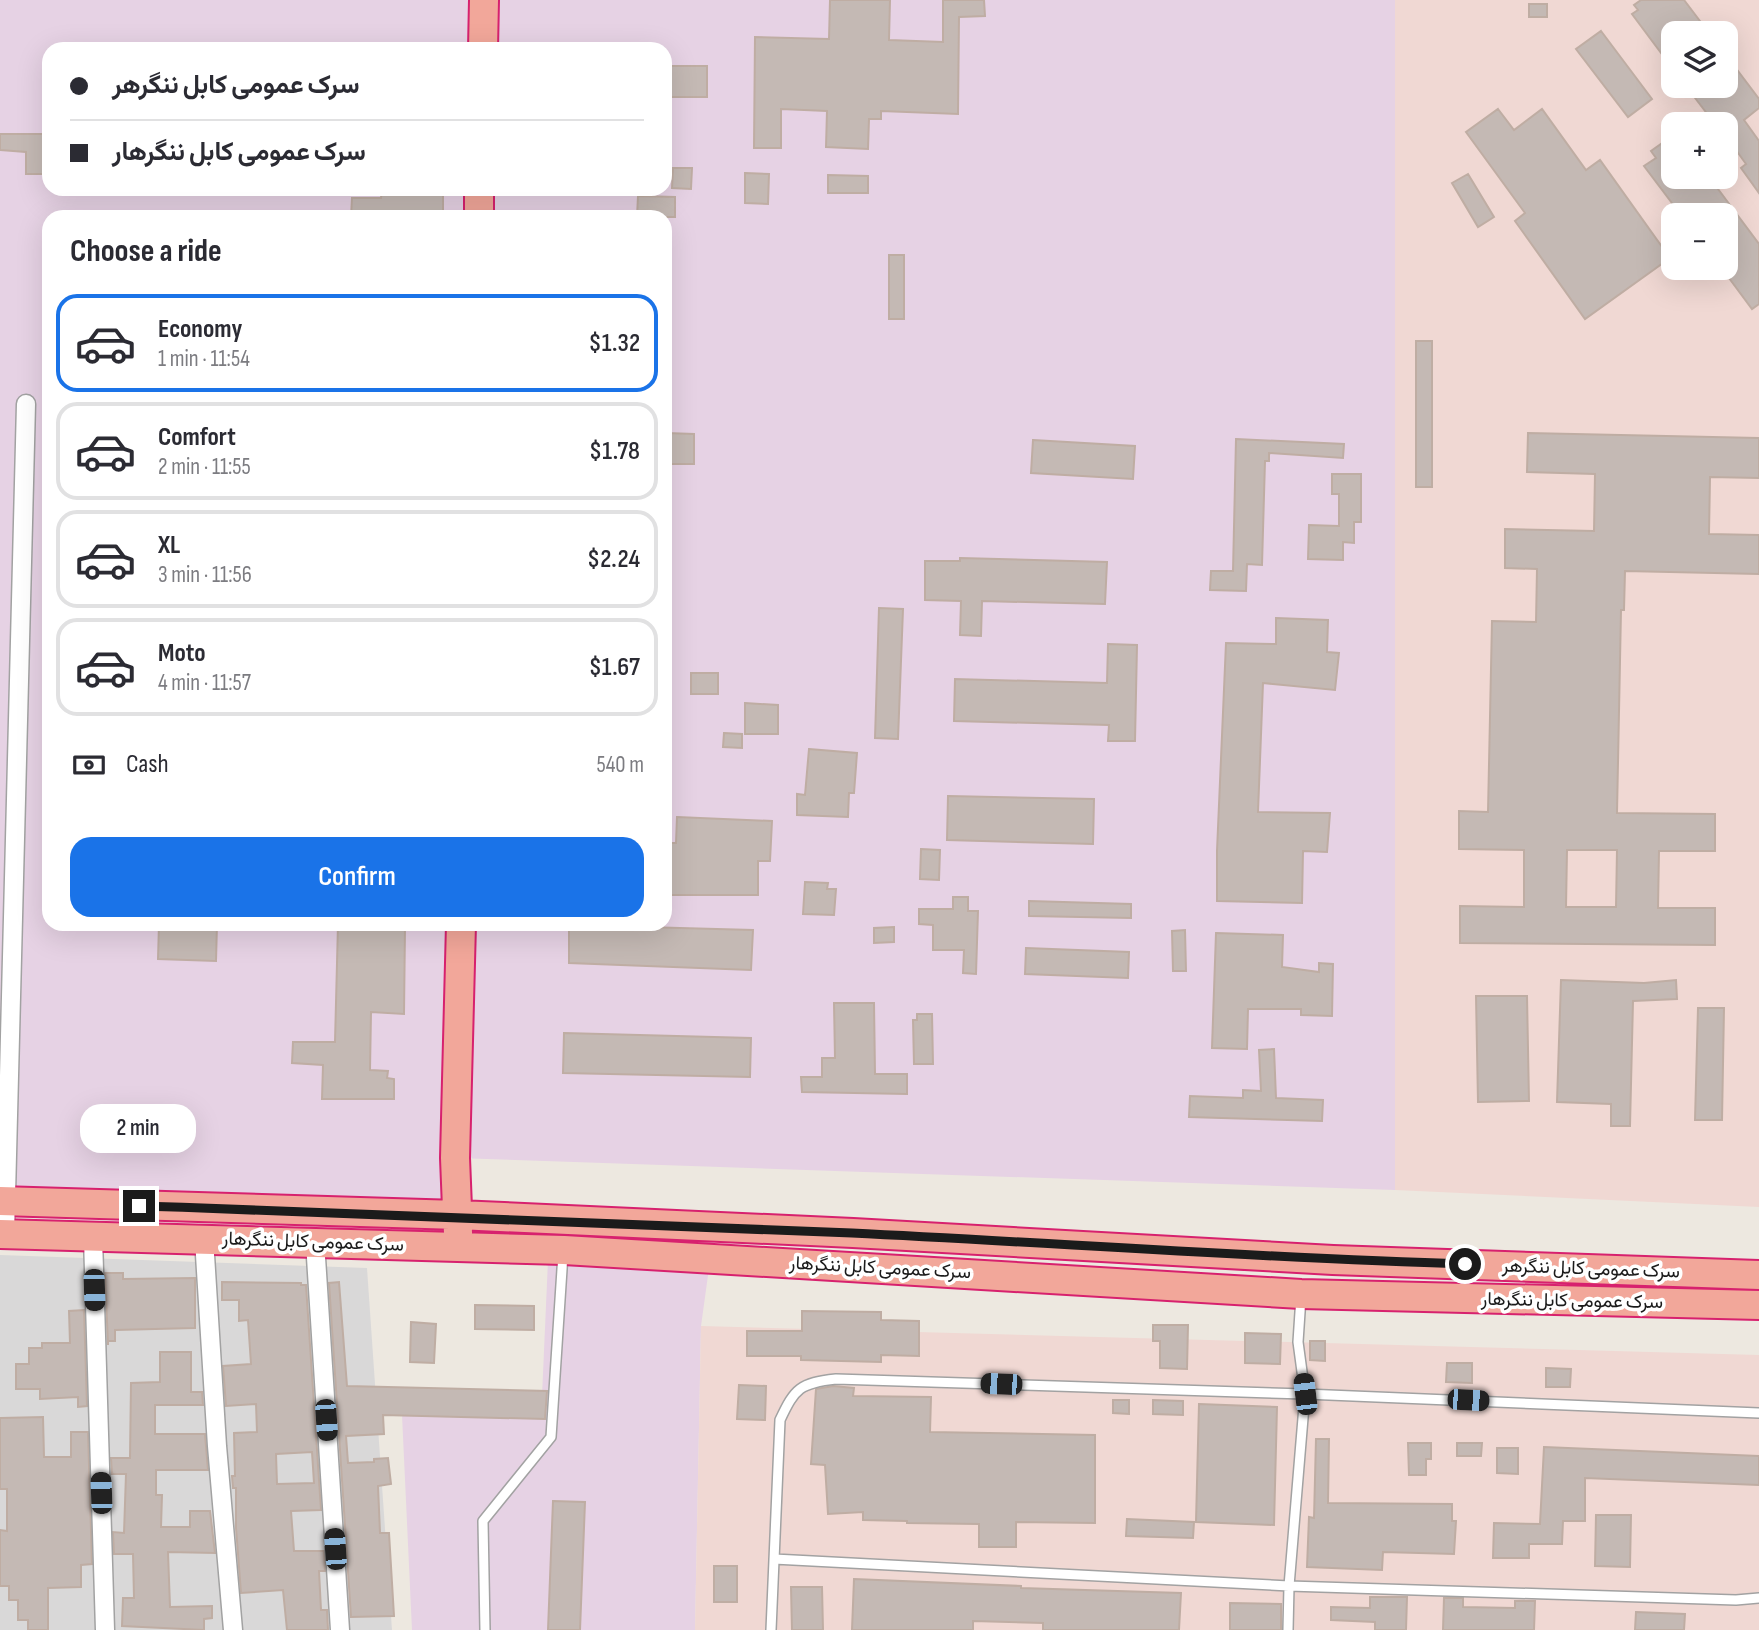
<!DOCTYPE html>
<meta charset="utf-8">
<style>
:root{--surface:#fff;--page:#f7f7f7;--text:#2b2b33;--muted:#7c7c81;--line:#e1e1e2;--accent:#1a73e8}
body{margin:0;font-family:"Sofia Sans Condensed",Vazirmatn,sans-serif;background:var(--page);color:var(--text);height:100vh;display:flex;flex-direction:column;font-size:26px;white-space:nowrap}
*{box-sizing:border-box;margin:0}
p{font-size:23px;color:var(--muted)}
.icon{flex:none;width:38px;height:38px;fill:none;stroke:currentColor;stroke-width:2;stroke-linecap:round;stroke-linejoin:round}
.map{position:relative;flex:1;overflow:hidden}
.sheet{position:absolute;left:42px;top:210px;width:630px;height:721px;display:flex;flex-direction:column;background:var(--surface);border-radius:21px;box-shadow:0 7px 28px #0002}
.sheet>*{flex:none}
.top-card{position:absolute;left:42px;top:42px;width:630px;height:154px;border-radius:21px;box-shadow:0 7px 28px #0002;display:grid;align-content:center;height:154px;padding:0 28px;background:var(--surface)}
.controls{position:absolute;left:1661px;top:21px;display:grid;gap:14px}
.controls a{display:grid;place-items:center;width:77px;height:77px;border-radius:14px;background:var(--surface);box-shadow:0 7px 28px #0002;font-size:35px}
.end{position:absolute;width:32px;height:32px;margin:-16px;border:9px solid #1b1b1b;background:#fff;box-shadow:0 0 0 4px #fff}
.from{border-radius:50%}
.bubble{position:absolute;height:49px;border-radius:21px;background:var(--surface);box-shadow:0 7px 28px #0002;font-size:23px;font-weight:600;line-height:49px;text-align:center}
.car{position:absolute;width:21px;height:42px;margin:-21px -10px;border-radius:9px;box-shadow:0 0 5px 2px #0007;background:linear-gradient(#222 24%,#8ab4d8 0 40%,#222 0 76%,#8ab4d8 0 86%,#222 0)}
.top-card b{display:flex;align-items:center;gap:24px;height:66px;font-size:26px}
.top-card b+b{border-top:2px solid var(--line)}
.top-card i{width:18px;height:18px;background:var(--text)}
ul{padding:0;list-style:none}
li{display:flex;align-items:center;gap:21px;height:98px;margin:0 14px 10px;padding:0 14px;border:4px solid var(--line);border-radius:21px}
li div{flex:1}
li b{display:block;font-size:26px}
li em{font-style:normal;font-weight:600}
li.on{border-color:var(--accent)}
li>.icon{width:63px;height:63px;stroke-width:1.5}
h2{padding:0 28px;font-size:32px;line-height:84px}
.pay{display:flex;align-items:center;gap:18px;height:77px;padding:0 28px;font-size:26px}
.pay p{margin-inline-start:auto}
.cta{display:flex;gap:14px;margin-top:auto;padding:14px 28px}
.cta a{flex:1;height:80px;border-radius:21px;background:var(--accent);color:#fff;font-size:28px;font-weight:600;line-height:80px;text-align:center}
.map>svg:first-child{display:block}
.residential{fill:#d9d8d8}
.industrial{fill:#e6d2e4;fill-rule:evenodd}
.military{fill:#f0d8d3;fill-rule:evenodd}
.building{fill:#c4b9b4;stroke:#bfada3;stroke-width:2;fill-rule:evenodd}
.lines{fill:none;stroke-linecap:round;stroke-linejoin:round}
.service-casing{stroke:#a2a2a2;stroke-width:12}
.minor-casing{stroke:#a2a2a2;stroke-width:21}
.trunk-casing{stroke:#d7216e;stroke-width:32}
.service{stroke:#fff;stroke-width:9}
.minor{stroke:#fff;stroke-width:18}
.trunk{stroke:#f2a79a;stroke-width:28}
.route{stroke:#1b1b1b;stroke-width:9}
.labels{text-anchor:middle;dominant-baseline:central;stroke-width:7;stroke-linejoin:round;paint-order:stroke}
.street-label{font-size:19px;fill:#1b1b1b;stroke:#fff}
</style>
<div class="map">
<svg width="1759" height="1630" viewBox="0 0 1759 1630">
<rect width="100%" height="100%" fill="#ede8e0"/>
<!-- residential -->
<path class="residential" d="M0,1255L367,1268L392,1630H0Z"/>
<!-- industrial -->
<path class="industrial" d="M0,0H1395V1190L456,1158L458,1215L0,1201ZM49,49H665V189H49ZM49,217H665V924H49Z
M548,1260L710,1261L701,1326L695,1630H412L402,1415L541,1419Z"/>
<!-- military -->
<path class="military" d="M1395,0H1759V1207L1395,1190ZM1673,33H1726V86H1673ZM1673,124H1726V177H1673ZM1673,215H1726V268H1673Z
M701,1326L1759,1355V1630H695Z"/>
<!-- building -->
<path class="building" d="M830,0H890L889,40L943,42V0H984L985,16L959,17L958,114L881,111V119H869L868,149L826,147L827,111L781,109V148H754L755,37L829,39Z
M1641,0H1684L1709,33H1673V69L1632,14L1638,10L1634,5Z
M1529,4H1547V17H1529Z
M1601,31L1652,99L1628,117L1576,49Z
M1726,55L1759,99V108L1744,120L1759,141V193L1741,168L1746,164L1726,136V124H1715L1686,86H1726Z
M665,66H707V97H665Z
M1498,109L1514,130L1542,109L1586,170L1600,160L1670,258L1585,319L1515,221L1525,213L1466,132Z
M0,134H48L49,174H26V152L0,150Z
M1668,139L1673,146V177H1709L1759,244V304L1752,309L1726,274V215H1681L1644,166L1656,158L1651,151Z
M673,168H692L691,189L672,188Z
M745,173L769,174L768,204L745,203Z
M1468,174L1494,217L1478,227L1452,183Z
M828,175L868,176V193H828Z
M382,189H400V194H443V217H351L352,198H381Z
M638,196L675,197V217H637Z
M889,255H904V319H889Z
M1416,341H1432V487H1416Z
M666,433L694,434V464H666Z
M1528,433L1759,438V478L1710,477L1709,534L1759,535V574L1625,571L1624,610H1621L1617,813L1715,814V851H1659L1658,908H1715V945L1460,943V906L1524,907V850L1459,849V811L1488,812L1492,621L1536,622L1537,569L1505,568V529L1594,531L1595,474L1527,472ZM1567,850H1617L1616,907H1566Z
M1236,439L1344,444L1343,458L1269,453V461H1265L1262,565L1247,564L1246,591L1210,590L1211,571H1233Z
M1033,440L1135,446L1133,479L1031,473Z
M1332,474H1361V522H1354V543L1343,542V560L1308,559L1309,525L1339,526V494H1332Z
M960,558L1107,562L1105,604L982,601L981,636L960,635L961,601L925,600V561H960Z
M879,608L903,609L898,739L875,738Z
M1276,618L1328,620L1327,652L1339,653L1335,690L1263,683L1258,812L1330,813L1327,852L1303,851L1302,903L1217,901V851L1226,643L1276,644Z
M1108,644L1137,645L1135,741H1108L1109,725L954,721L955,679L1107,683Z
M691,673H718V694H691Z
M745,703L778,705V734H745Z
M724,733L742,734V748L723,747Z
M809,749L857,753L854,793H849L848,817L797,815V794L805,795Z
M948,796L1094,799L1093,844L947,840Z
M677,817L772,821L770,861H758V895H665V843H676Z
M921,849L940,850L939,880L920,879Z
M805,882L828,883L827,889H836L834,915L803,914Z
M953,897H968V911H978L976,974L963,973L964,950H933V925L919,924V909H953Z
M1029,901L1131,904V918L1029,916Z
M159,924H217L216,961L158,959Z
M338,924L405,927L404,1014L371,1012L370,1070L388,1071L387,1078L394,1079V1099H322L323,1065L292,1063L293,1042H335Z
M569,925L753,930L751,970L569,963Z
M894,927V942L874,943V928Z
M1185,930L1186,971H1173L1172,931Z
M1216,933L1283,935L1282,967L1319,972V963L1333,964L1332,1016L1301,1015V1009H1248L1247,1049L1212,1048Z
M1026,948L1129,952L1128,978L1025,974Z
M1561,980L1644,983L1676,980L1677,999L1633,1001L1630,1126H1611V1104L1557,1102Z
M1476,996H1527L1529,1101L1478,1102Z
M834,1003H874L875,1074H907V1094L802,1092L801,1077H822V1058H835Z
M1698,1008H1724L1722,1120H1695Z
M917,1014H932L933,1064H914L913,1020H917Z
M564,1033L751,1038L750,1077L563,1073Z
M1274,1049L1276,1098L1323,1100L1322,1121L1189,1117L1190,1096L1243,1098V1090L1261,1091L1259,1050Z
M105,1273H123V1279L195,1278V1328L115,1330V1341H108V1345Z
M222,1282L301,1283V1285H306L321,1510L291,1511L294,1551H324L325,1571H319L321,1610H327L328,1630H287L283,1590L241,1593L236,1528V1488H233L232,1476H235L234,1433L257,1432L256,1404L226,1406L223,1366L251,1364L248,1320L239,1321V1300H222ZM312,1452L314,1483L277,1484L276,1454Z
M339,1282L347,1386L547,1391L545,1419L383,1415L384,1434L346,1436L348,1463L374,1462V1459L388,1458L391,1484L378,1486L380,1533H389L394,1616L351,1617L329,1283Z
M475,1305L534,1306V1330L475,1329Z
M84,1310L87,1406L78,1407V1397L40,1399V1389H16V1364H29V1348H42V1343H70L69,1311Z
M802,1311L881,1312V1320L919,1321V1356L881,1355V1362L801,1360V1356H747V1331H802Z
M411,1322L436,1324L434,1363L410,1362Z
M1153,1325H1188L1187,1369L1160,1368V1341H1153Z
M1245,1333L1281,1334L1280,1364L1245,1363Z
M1310,1341H1325V1361L1310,1360Z
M160,1352H191V1392H202L203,1405H155V1434H205L208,1470H156V1495H162L161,1527H190V1511H210L215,1553L168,1552L170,1607L212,1606V1618L204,1619V1630L122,1626L123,1598H134L133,1554H114L113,1532L124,1533L126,1474H112L111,1458H130L131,1383L160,1382Z
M1447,1363H1472V1383L1446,1382Z
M1546,1368L1571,1369L1570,1387H1546Z
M739,1385L766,1386L765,1420L737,1419Z
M833,1386L854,1388L853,1396L931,1397L930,1432L1095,1435V1523L1016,1522V1547H979V1524L907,1523V1521L863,1520V1512L828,1514L825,1465L811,1464L816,1389Z
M1113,1400H1129V1414L1113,1413Z
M1153,1400L1183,1401V1415L1153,1414Z
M1199,1404L1277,1407L1274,1525L1196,1522Z
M43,1417L44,1457H71V1432H88L92,1564L81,1565V1587L48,1588V1630H28V1620H18V1600H9V1586H0V1530L7,1531V1489H0V1418Z
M1316,1439H1329L1328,1503L1452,1504V1521H1456L1454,1554L1383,1552L1382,1570L1307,1567L1309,1517L1314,1518Z
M1408,1443H1431V1459H1426V1475H1409Z
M1457,1443H1482L1481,1456H1457Z
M1544,1447L1759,1456V1485L1585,1478V1521H1563L1562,1544H1529V1558H1493L1494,1523L1540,1524Z
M1497,1448H1518V1474L1497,1473Z
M553,1501L585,1502L580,1630H548Z
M1596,1515H1631L1630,1567L1595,1566Z
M1127,1519L1194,1522L1193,1538L1126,1536Z
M714,1566H737V1602H714Z
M854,1579L1021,1586V1588L1181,1593L1179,1630H1043V1623L973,1621V1630H852Z
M791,1587H822L823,1630H792Z
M1370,1597H1407L1406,1630H1375V1622L1331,1620V1607L1370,1608Z
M1444,1598H1463V1607L1515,1608V1601H1535L1534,1630H1443Z
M1230,1603L1281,1604V1630H1230Z
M1636,1612L1685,1614L1684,1630H1635Z"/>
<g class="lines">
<defs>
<path id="service" d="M774,1559L1289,1586L1736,1600L1759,1598
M485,1630L483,1521L551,1437L563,1254
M771,1630L780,1420C795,1388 800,1383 836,1379L1305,1394L1759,1413
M1288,1630L1289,1586L1305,1394L1298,1342L1301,1297"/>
<path id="minor" d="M5,1234L26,404
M93,1238L105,1630
M204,1239L217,1446L233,1630
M315,1242L340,1630"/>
<path id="trunk" d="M483,49L484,0
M479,217V189
M0,1201L458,1215L853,1233L1333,1260L1759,1275
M458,1233L455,1158L461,924
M0,1234L564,1250L1301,1294L1759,1305"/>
</defs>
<!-- service casing -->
<use href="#service" class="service-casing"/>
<!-- minor casing -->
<use href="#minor" class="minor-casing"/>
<!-- trunk casing -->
<use href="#trunk" class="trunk-casing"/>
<!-- service -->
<use href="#service" class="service"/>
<!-- minor -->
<use href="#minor" class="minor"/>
<!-- trunk -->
<use href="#trunk" class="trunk"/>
</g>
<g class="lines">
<!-- route -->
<path class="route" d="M139,1206C377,1213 615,1222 852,1233C1057,1243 1261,1258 1465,1264"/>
</g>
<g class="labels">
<!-- street labels -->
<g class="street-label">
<text transform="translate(313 1242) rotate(2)">سرک عمومی کابل ننگرهار</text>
<text transform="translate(880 1268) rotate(3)">سرک عمومی کابل ننگرهار</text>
<text transform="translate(1591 1269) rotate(2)">سرک عمومی کابل ننگرهر</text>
<text transform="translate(1572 1301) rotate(1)">سرک عمومی کابل ننگرهار</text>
</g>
</g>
</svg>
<div class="controls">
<a><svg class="icon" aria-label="layers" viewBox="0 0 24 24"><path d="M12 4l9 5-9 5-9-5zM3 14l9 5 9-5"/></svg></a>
<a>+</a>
<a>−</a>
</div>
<i class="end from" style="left:1465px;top:1264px"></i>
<i class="end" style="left:139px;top:1206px"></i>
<div class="bubble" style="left:80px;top:1104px;width:116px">2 min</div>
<i class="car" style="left:94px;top:1290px;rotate:178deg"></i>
<i class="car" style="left:1001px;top:1384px;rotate:272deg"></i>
<i class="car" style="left:1305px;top:1394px;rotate:353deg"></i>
<i class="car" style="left:1468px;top:1400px;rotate:93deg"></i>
<i class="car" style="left:326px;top:1420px;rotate:176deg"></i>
<i class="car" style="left:101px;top:1493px;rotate:358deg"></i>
<i class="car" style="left:335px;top:1549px;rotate:356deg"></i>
<div class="top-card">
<b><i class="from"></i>سرک عمومی کابل ننگرهر</b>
<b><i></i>سرک عمومی کابل ننگرهار</b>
</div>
<section class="sheet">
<h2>Choose a ride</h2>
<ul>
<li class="on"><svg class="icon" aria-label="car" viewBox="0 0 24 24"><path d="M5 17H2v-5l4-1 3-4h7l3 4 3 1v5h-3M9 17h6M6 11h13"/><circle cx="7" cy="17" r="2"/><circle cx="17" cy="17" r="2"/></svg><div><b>Economy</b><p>1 min · 11:54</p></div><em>$1.32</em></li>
<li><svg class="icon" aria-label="car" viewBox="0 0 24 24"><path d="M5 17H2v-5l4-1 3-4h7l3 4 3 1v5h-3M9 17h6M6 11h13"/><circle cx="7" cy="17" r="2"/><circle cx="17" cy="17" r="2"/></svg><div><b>Comfort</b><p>2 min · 11:55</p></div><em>$1.78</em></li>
<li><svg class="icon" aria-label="car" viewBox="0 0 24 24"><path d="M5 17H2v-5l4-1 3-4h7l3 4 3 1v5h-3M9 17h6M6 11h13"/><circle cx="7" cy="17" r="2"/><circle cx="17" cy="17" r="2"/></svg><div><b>XL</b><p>3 min · 11:56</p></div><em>$2.24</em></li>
<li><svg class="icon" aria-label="car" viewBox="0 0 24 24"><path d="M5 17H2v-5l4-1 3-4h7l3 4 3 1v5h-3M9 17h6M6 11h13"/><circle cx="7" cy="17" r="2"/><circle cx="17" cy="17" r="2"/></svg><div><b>Moto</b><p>4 min · 11:57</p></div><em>$1.67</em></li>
</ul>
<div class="pay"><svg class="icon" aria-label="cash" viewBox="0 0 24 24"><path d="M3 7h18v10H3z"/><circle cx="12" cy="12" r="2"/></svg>Cash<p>540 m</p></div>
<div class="cta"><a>Confirm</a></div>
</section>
</div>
